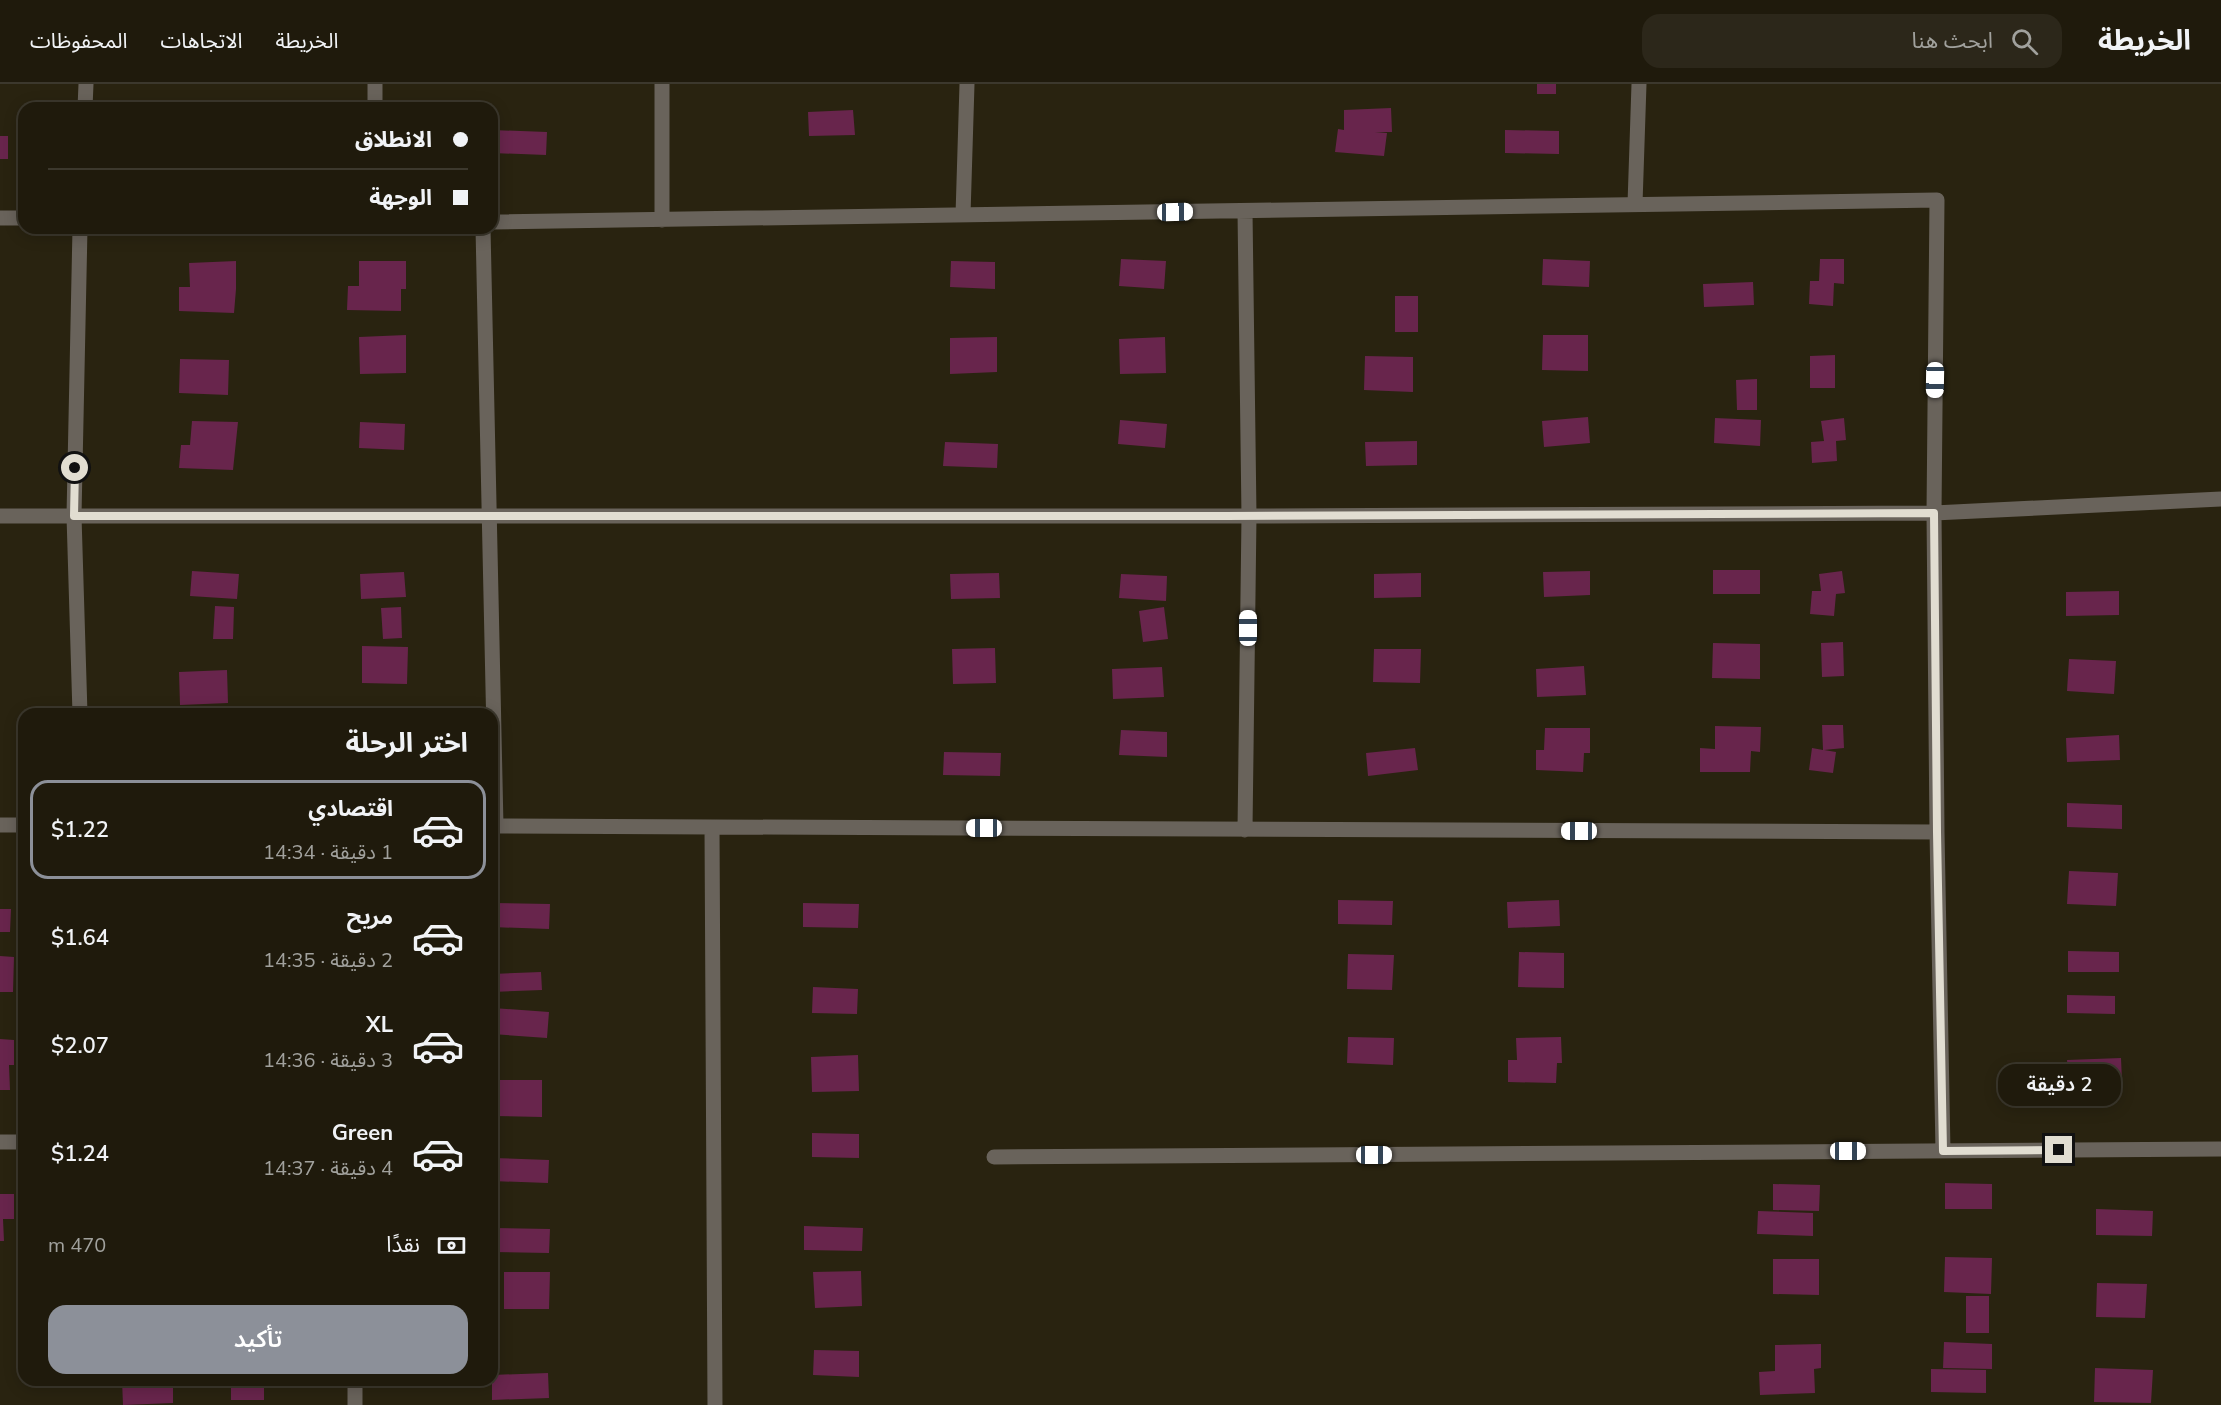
<!DOCTYPE html>
<html lang="ar">
<meta charset="utf-8">
<style>
:root{--surface:#1f1a0c;--page:#2c271a;--text:#f1f3f6;--muted:#a1a19d;--line:#3c382d;--accent:#8c9099}
body{margin:0;font-family:"Nunito Sans","Noto Sans Arabic",sans-serif;background:var(--page);color:var(--text);direction:rtl;height:100vh;display:flex;flex-direction:column;font-size:22px;white-space:nowrap}
*{box-sizing:border-box;margin:0}
p{font-size:20px;color:var(--muted)}
.icon{flex:none;width:33px;height:33px;fill:none;stroke:currentColor;stroke-width:2;stroke-linecap:round;stroke-linejoin:round}
.map{position:relative;flex:1;overflow:hidden;direction:ltr}
.sheet{position:absolute;left:18px;top:624px;width:480px;height:678px;display:flex;flex-direction:column;background:var(--surface);border-radius:18px;box-shadow:0 3px 15px #0003,0 0 0 2px var(--line);direction:rtl}
.sheet>*{flex:none}
.hud{position:absolute;left:18px;top:18px;width:480px;height:132px;border-radius:18px;box-shadow:0 3px 15px #0003,0 0 0 2px var(--line);direction:rtl;display:grid;align-content:center;height:132px;padding:0 30px;background:var(--surface)}
.end{position:absolute;width:27px;height:27px;margin:-14px;border:8px solid #e1ddd1;background:#111;box-shadow:0 0 0 3px #111}
.from{border-radius:50%}
.bubble{position:absolute;height:42px;border-radius:18px;background:var(--surface);box-shadow:0 3px 15px #0003,0 0 0 2px var(--line);font-size:20px;font-weight:600;line-height:42px;text-align:center;direction:rtl}
.car{position:absolute;width:18px;height:36px;margin:-18px -9px;border-radius:8px;box-shadow:0 0 4px 2px #0007;background:linear-gradient(#fff 24%,#345 0 40%,#fff 0 76%,#345 0 86%,#fff 0)}
.hud b{display:flex;align-items:center;gap:21px;height:57px;font-size:22px}
.hud b+b{border-top:2px solid var(--line)}
.hud i{width:15px;height:15px;background:var(--text)}
ul{padding:0;list-style:none}
li{display:flex;align-items:center;gap:18px;height:99px;margin:0 12px 9px;padding:0 18px;border:3px solid transparent;border-radius:18px}
li div{flex:1}
li b{display:block;font-size:22px}
li em{font-style:normal;font-weight:600}
li.current{border-color:var(--accent)}
li>.icon{width:54px;height:54px;stroke-width:1.5}
h2{padding:0 30px;font-size:27px;line-height:72px}
.pay{display:flex;align-items:center;gap:15px;height:66px;padding:0 30px;font-size:22px}
.pay p{margin-inline-start:auto}
.button{display:flex;gap:12px;margin-top:auto;padding:12px 30px}
.button a{flex:1;height:69px;border-radius:18px;background:var(--accent);color:#fff;font-size:24px;font-weight:600;line-height:69px;text-align:center}
header{display:flex;align-items:center;gap:36px;box-sizing:border-box;height:84px;padding:0 30px;background:var(--surface);border-bottom:2px solid var(--line)}
header strong{font-size:28px}
nav{display:flex;gap:33px;margin-inline-start:auto;font-size:21px}
.search{width:420px;height:54px;background:var(--page);display:flex;align-items:center;gap:15px;box-sizing:border-box;padding:0 21px;border-radius:18px;color:var(--muted);font-size:22px}
.map>svg:first-child{display:block}
.building{fill:#68254c}
.lines{fill:none;stroke-linecap:round;stroke-linejoin:round}
.street{stroke:#69635b;stroke-width:15}
.route{stroke:#e1ddd1;stroke-width:8}
</style>
<header>
<strong>الخريطة</strong>
<div class="search"><svg class="icon" aria-label="search" viewBox="0 0 24 24"><circle cx="10" cy="10" r="6"/><path d="M15 15l6 6"/></svg>ابحث هنا</div>
<nav><a>الخريطة</a><a>الاتجاهات</a><a>المحفوظات</a></nav>
</header>
<div class="map">
<svg width="2221" height="1321" viewBox="0 0 2221 1321">
<rect width="100%" height="100%" fill="#292310"/>
<!-- building -->
<path class="building" d="M1537,0H1556V10H1537Z
M1391,24L1392,48H1375L1387,49L1384,72L1335,68L1338,45L1344,46V26Z
M853,26L855,51L809,52L808,28Z
M492,46L547,48L546,71L492,69Z
M1505,46L1559,47V70L1505,69Z
M0,52H8V75H0Z
M1121,175L1166,177L1164,205L1119,202Z
M1543,175L1590,177L1589,203L1542,201Z
M1820,175H1844V200L1834,199L1833,222L1809,220L1810,197H1819Z
M236,177V205L234,229L179,227V203H190L189,179Z
M359,177H406V205H401V227L347,226L348,202H359Z
M951,177L995,178V205L950,203Z
M1753,198L1754,221L1704,223L1703,200Z
M1395,212H1418V248H1395Z
M406,251V289L360,290L359,253Z
M1543,251H1588V287L1542,286Z
M997,253V288L950,290V254Z
M1165,253L1166,289L1120,290L1119,255Z
M1835,271V304H1810V272Z
M1365,272L1413,273V308L1364,306Z
M180,275L229,276L228,311L179,309Z
M1757,295V326H1737L1736,296Z
M1588,333L1590,359L1544,363L1542,337Z
M1715,334L1761,336L1760,362L1714,359Z
M1844,334L1846,356L1836,357L1837,377L1812,379L1811,358L1824,357L1821,337Z
M1120,336L1167,340L1165,364L1118,360Z
M192,337L238,338L233,386L179,384L181,361H190Z
M360,338L405,340L404,366L359,364Z
M1417,357V381L1366,382L1365,358Z
M945,358L998,360L997,384L943,382Z
M1713,486H1760V510H1713Z
M192,487L239,490L237,515L190,512Z
M1590,487V511L1544,513L1543,488Z
M1842,487L1845,509L1836,510L1834,532L1810,530L1812,507H1821L1819,490Z
M404,488L406,513L361,515L360,490Z
M999,489L1000,514L951,515L950,490Z
M1421,489V513L1374,514V490Z
M1121,490L1167,492L1166,517L1119,514Z
M2119,507V531L2066,532V508Z
M215,522L234,523L233,555H213Z
M401,523L402,554L383,555L381,524Z
M1164,523L1168,555L1143,558L1139,527Z
M1843,558L1844,592L1822,593L1821,559Z
M1713,559L1760,560V595L1712,594Z
M362,562L408,563L407,600L362,599Z
M995,564L996,599L953,600L952,565Z
M1374,565H1421L1420,599L1373,598Z
M2069,575L2116,577L2114,610L2067,607Z
M1584,582L1586,611L1537,613L1536,585Z
M1162,583L1164,613L1113,615L1112,585Z
M227,586L228,619L180,621L179,588Z
M1822,641H1843L1844,664L1824,666L1836,668L1833,689L1809,686L1812,664L1823,666Z
M1715,642L1761,643L1760,668L1751,667L1750,688H1700V664L1715,665Z
M1545,644H1590V669H1584L1583,688L1536,686V666H1544Z
M1121,646L1167,648V673L1119,671Z
M2119,651L2120,676L2067,678L2066,654Z
M1415,664L1418,686L1368,692L1366,669Z
M944,668L1001,669L1000,692L943,691Z
M2067,719L2122,721V745L2067,743Z
M2069,787L2118,789L2116,822L2067,820Z
M1338,816L1393,817L1392,841L1338,840Z
M1559,816L1560,842L1508,844L1507,818Z
M492,819L550,820L549,845L492,843Z
M803,819L859,820L858,844L803,843Z
M0,825H11L10,848H0Z
M2068,867L2119,868V888H2068Z
M1519,868L1564,869V904L1518,903Z
M1348,870L1394,871L1392,906L1347,905Z
M0,872L14,873L13,908H0Z
M541,888L542,906L492,908V890Z
M813,903L858,905L857,930L812,929Z
M2067,911L2115,912V930L2067,929Z
M493,924L549,928L547,954L492,950Z
M1348,953L1394,954L1393,981L1347,979Z
M1561,953L1562,979H1557L1556,999L1508,998V976H1517L1516,954Z
M0,955L14,956V981H9L10,1006H0Z
M858,971L859,1007L812,1008L811,973Z
M2121,974L2122,997L2069,999L2067,976Z
M492,996H542V1033L492,1032Z
M812,1049L859,1050V1074L812,1073Z
M493,1074L549,1076L548,1099L492,1097Z
M1945,1099L1992,1100V1125H1945Z
M1773,1100L1820,1101L1819,1127L1773,1126Z
M0,1110H14V1135H3L4,1157H0Z
M2096,1125L2153,1127L2152,1152L2096,1151Z
M1758,1127L1813,1129V1152L1757,1150Z
M804,1142L863,1144L862,1167L804,1166Z
M492,1144L550,1145L549,1169L492,1168Z
M1945,1173L1992,1174L1991,1210L1944,1208Z
M1773,1175H1819V1211L1773,1210Z
M861,1187L862,1222L815,1224L813,1188Z
M504,1188H550L549,1225H504Z
M2097,1199L2147,1200L2145,1234L2096,1233Z
M1966,1212H1989V1249H1966Z
M1944,1258L1992,1260V1285L1943,1284Z
M1821,1260V1284L1814,1285L1815,1309L1760,1311L1759,1288L1775,1287V1261Z
M814,1266L859,1267V1293L813,1291Z
M2095,1284L2153,1286L2151,1319L2094,1318Z
M1931,1285L1986,1286V1309L1931,1308Z
M548,1289L549,1314L492,1316V1291Z
M122,1296H173V1319L123,1321Z
M231,1296H264V1316H231Z"/>
<g class="lines">
<!-- street -->
<path class="street" d="M375,0V24
M662,0V136
M85,24L86,0
M1635,120L1639,0
M1245,127L1249,432L1245,746
M963,131L967,0
M0,134H24
M492,138L1937,116L1934,429L1937,748L1943,1067
M80,144L74,432L80,630
M483,144L496,742
M0,432H1249L1934,429L2221,415
M0,741H24
M492,742L1937,748
M712,743L715,1321
M0,1058H24
M994,1073L2221,1065
M355,1296V1321"/>
</g>
<g class="lines">
<!-- route -->
<path class="route" d="M75,384L74,432H1225L1934,429L1937,748L1943,1067L2059,1066"/>
</g>
</svg>
<i class="end from" style="left:75px;top:384px"></i>
<i class="end" style="left:2059px;top:1066px"></i>
<div class="bubble" style="left:1998px;top:980px;width:123px">2 دقيقة</div>
<i class="car" style="left:1175px;top:128px;rotate:89deg"></i>
<i class="car" style="left:1935px;top:296px;rotate:181deg"></i>
<i class="car" style="left:1248px;top:544px;rotate:0deg"></i>
<i class="car" style="left:984px;top:744px;rotate:270deg"></i>
<i class="car" style="left:1579px;top:747px;rotate:270deg"></i>
<i class="car" style="left:1848px;top:1067px;rotate:90deg"></i>
<i class="car" style="left:1374px;top:1071px;rotate:90deg"></i>
<div class="hud">
<b><i class="from"></i>الانطلاق</b>
<b><i></i>الوجهة</b>
</div>
<section class="sheet">
<h2>اختر الرحلة</h2>
<ul>
<li class="current"><svg class="icon" aria-label="car" viewBox="0 0 24 24"><path d="M5 17H2v-5l4-1 3-4h7l3 4 3 1v5h-3M9 17h6M6 11h13"/><circle cx="7" cy="17" r="2"/><circle cx="17" cy="17" r="2"/></svg><div><b>اقتصادي</b><p>1 دقيقة · 14:34</p></div><em>$1.22</em></li>
<li><svg class="icon" aria-label="car" viewBox="0 0 24 24"><path d="M5 17H2v-5l4-1 3-4h7l3 4 3 1v5h-3M9 17h6M6 11h13"/><circle cx="7" cy="17" r="2"/><circle cx="17" cy="17" r="2"/></svg><div><b>مريح</b><p>2 دقيقة · 14:35</p></div><em>$1.64</em></li>
<li><svg class="icon" aria-label="car" viewBox="0 0 24 24"><path d="M5 17H2v-5l4-1 3-4h7l3 4 3 1v5h-3M9 17h6M6 11h13"/><circle cx="7" cy="17" r="2"/><circle cx="17" cy="17" r="2"/></svg><div><b>XL</b><p>3 دقيقة · 14:36</p></div><em>$2.07</em></li>
<li><svg class="icon" aria-label="car" viewBox="0 0 24 24"><path d="M5 17H2v-5l4-1 3-4h7l3 4 3 1v5h-3M9 17h6M6 11h13"/><circle cx="7" cy="17" r="2"/><circle cx="17" cy="17" r="2"/></svg><div><b>Green</b><p>4 دقيقة · 14:37</p></div><em>$1.24</em></li>
</ul>
<div class="pay"><svg class="icon" aria-label="cash" viewBox="0 0 24 24"><path d="M3 7h18v10H3z"/><circle cx="12" cy="12" r="2"/></svg>نقدًا<p>470 m</p></div>
<div class="button"><a>تأكيد</a></div>
</section>
</div>
